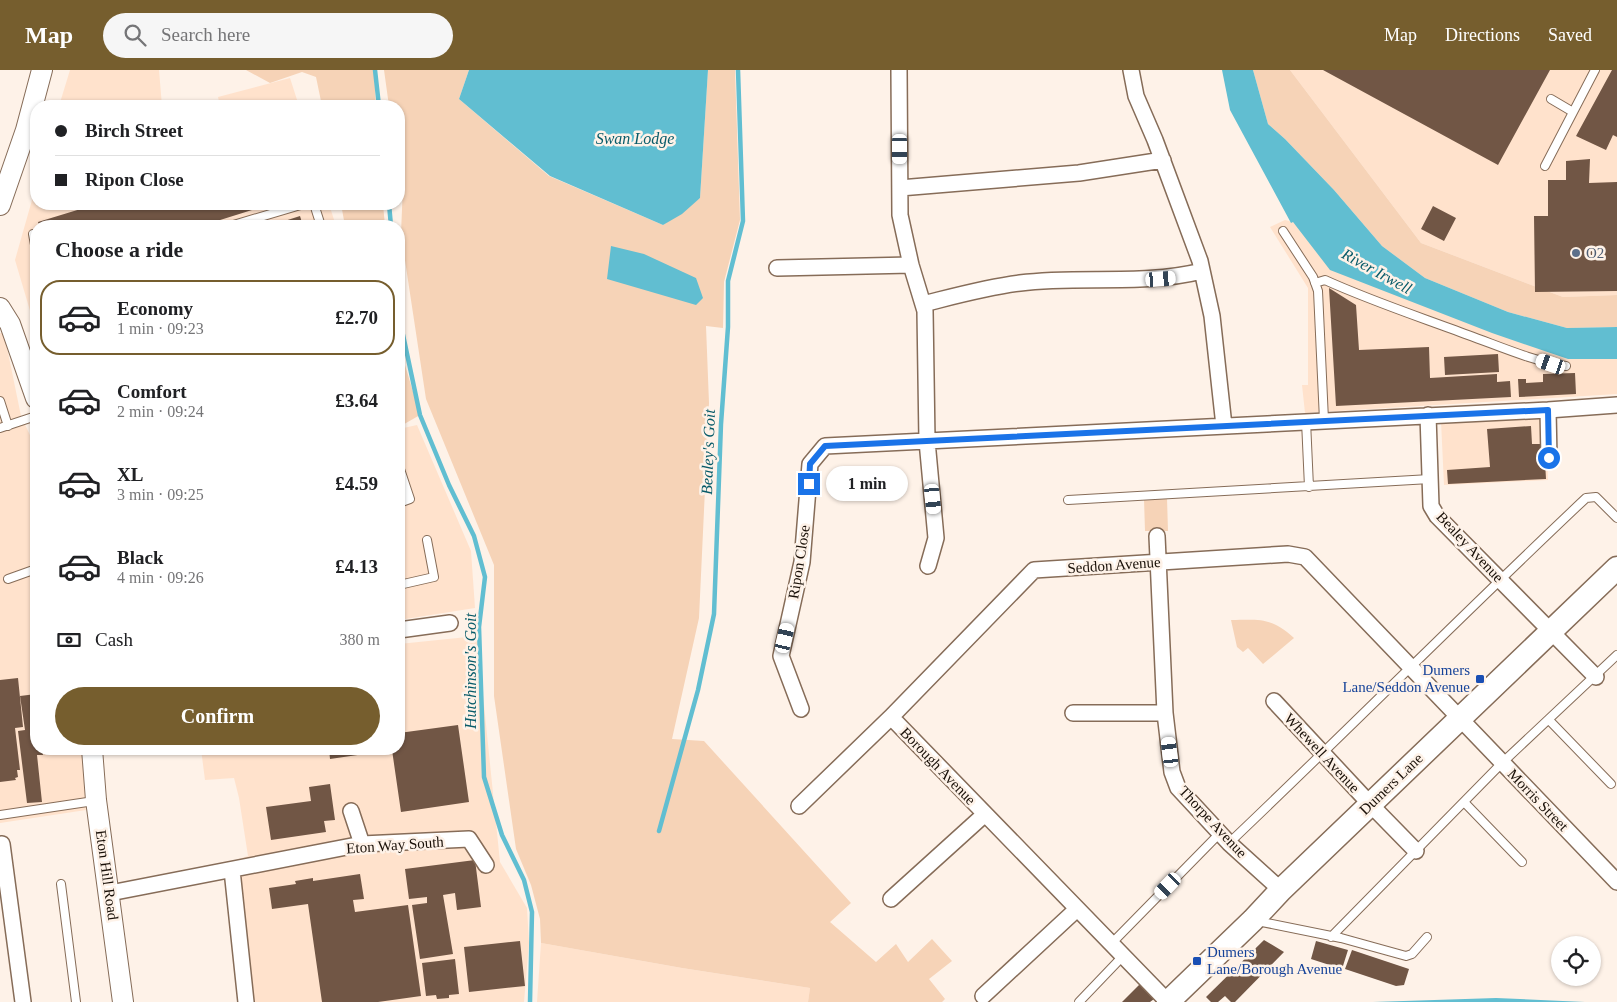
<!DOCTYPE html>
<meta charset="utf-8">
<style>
:root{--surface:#fff;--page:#f6f6f6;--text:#202124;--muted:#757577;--line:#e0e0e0;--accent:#765e2e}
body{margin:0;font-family:"Times New Roman",serif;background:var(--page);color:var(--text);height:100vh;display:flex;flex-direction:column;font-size:19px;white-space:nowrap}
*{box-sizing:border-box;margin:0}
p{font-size:16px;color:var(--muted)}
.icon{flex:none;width:28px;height:28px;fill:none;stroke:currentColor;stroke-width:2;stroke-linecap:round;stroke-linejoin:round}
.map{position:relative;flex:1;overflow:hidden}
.details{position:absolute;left:30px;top:150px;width:375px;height:535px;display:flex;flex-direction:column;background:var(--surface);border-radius:20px;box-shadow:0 1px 4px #0004}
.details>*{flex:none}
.hud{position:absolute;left:30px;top:30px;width:375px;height:110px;border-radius:20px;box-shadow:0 1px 4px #0004;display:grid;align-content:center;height:110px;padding:0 25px;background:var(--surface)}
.tools{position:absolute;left:1551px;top:866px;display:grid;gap:10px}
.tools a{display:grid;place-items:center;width:50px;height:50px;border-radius:50%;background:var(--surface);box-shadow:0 1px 4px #0004;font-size:25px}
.end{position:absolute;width:22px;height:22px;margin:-11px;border:6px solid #1a73e8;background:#fff;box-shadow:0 0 0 2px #fff}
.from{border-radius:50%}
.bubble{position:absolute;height:35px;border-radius:18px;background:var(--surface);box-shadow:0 1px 4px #0004;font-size:16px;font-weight:700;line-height:35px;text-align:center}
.car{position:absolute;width:15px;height:30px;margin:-15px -8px;border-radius:6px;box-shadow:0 0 4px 1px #0007;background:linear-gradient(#fff 24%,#345 0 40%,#fff 0 76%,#345 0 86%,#fff 0)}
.hud b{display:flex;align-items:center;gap:18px;height:48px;font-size:19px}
.hud b+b{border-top:1px solid var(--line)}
.hud i{width:12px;height:12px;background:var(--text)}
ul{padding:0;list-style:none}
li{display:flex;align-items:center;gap:15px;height:75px;margin:0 10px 8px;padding:0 15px;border:2px solid transparent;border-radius:20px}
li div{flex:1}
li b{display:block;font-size:19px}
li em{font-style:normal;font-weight:700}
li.selected{border-color:var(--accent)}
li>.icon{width:45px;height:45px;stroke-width:1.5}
h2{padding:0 25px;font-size:22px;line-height:60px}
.pay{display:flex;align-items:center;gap:12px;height:55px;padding:0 25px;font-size:19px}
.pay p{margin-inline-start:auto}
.primary-button{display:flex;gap:10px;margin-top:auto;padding:10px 25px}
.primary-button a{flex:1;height:58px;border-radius:30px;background:var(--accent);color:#fff;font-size:20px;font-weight:700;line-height:58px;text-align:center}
header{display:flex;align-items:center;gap:30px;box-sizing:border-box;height:70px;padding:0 25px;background:var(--accent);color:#fff}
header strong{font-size:24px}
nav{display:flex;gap:28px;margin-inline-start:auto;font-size:18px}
.search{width:350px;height:45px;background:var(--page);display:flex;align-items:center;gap:12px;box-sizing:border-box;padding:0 18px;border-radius:28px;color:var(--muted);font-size:19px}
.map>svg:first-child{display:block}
.built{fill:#ffe2cc}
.green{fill:#f6d3b7}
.water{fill:#61bed1}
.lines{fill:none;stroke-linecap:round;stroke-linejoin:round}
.stream{stroke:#61bed1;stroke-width:4.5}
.building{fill:#715645}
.lane-casing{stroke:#866c58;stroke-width:10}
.street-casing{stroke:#866c58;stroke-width:18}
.secondary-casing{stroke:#866c58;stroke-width:22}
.primary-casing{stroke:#866c58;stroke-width:25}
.lane{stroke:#fff;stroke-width:8}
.street{stroke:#fff;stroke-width:15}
.secondary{stroke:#fff;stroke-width:20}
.primary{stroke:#fff;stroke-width:22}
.route{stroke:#1a73e8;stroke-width:6}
.service-dot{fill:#5c6f8a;stroke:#fef2e8;stroke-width:2}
.transit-dot{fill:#1a4fb4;stroke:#fef2e8;stroke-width:2}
.labels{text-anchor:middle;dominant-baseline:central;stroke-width:5;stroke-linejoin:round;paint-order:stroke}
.service-label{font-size:15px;fill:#4e5e75;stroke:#fef2e8;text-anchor:start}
.street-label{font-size:15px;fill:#191008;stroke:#fef2e8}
.transit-label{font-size:15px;fill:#164399;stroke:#fef2e8;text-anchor:end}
.water-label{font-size:16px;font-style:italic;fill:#085b69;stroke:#fef2e8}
</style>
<header>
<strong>Map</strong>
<div class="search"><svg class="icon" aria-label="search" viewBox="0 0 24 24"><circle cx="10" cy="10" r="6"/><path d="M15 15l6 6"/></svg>Search here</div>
<nav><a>Map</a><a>Directions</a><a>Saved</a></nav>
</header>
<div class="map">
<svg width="1617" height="932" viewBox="0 0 1617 932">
<rect width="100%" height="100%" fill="#fef2e8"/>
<!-- built -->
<path class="built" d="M70,0H159L162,36H59Z
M1290,0H1617V225L1563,227L1421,173Z
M290,8L299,36H220L218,27Z
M36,116V134H329L336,156H36V261L15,190Z
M1285,150L1293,152L1302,161L1568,289H1617V324L1305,343L1302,315H1308V218L1270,157Z
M0,263H4L21,346L36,378V679H82L86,740L0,753Z
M1546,347L1548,410L1444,415L1441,351Z
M417,355L471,481L475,538L399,550V359Z
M477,566L500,792L527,838L529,873L524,932H241L229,792L248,786L239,728L234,708L205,710L201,679H399V574Z
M541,873L682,898L810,918L808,932H537Z"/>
<!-- green -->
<path class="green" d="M246,0H374L376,36H322L316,7L302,2L270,13Z
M384,0H469L459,29L549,106L663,155L700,128L708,0H735L740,150L724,212L723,258L706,256L709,333L699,548L672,669L704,671L851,833L830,852L876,892L896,874L908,892L932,869L952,891L929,909L945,929L942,932H808L810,918L682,898L541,873L540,849L531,815L516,779L494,626V495L426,329L401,164L404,90L399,72V36H389Z
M1253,0H1290L1421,173L1563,227L1617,225V257L1567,258L1508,242L1425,208L1382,176L1334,120L1285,69L1268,54Z
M341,134H383L385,156H345Z
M399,275L420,345L399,357Z
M1167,428L1168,461H1145L1144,429Z
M1231,550C1260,550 1271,547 1294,568L1263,594L1248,578L1243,582L1237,577Z"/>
<!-- water -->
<path class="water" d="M469,0H708L700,128L682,144L663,155L550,106L459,29Z
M1222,0H1253L1268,54L1285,69L1334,120L1382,176L1425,208L1508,242L1567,258L1617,257V289H1568L1492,263L1330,200L1293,152L1291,153L1230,40Z
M611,176L644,184L696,208L703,228L696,235L607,209Z
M1496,928L1585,932H1373Z"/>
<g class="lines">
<!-- stream -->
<path class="stream" d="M375,0L379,36
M389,134L391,156
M399,246L420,345L449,415L474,466L485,507L479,557L484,707L502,765L524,810L532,842L530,932
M659,761L698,620L714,544L721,354L728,257V211L743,151L738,0"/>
</g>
<!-- building -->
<path class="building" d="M1323,0H1550L1498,95Z
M1612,0H1617V67L1613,65L1606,80L1576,66Z
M1590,89L1589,113L1617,112V221L1535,222L1534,146H1548V110H1566V91Z
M97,134H271L201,156H39L38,152Z
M1433,136L1456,148L1444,171L1421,159Z
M300,146L303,156H269Z
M1329,218L1356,235L1359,280L1429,277L1430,308L1497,304V312L1510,311L1511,327L1336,336Z
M1498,284L1499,302L1445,305L1444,287Z
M1575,303L1576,324L1519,327L1518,309H1526V313L1543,312V304Z
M1531,356L1532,374H1544L1546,409L1448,414L1447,400L1490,397L1487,359Z
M18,608L23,657L15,658L20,700H17L18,707L15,708L16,710L0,712V610Z
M36,624V679H42L43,685H37L42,732L27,733L18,661L25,660L20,626Z
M458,655L469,732L401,742L392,680L330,689L329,679H399V663Z
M330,714L335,750L324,751L326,762L271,770L266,737L311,731L309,717Z
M475,790L481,837L457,840L455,823L443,825L453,884L420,889L412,835L427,833V827L409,829L405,799Z
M360,804L364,829L353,830L355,842L408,835L421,926L378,932H322L308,834L272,839L269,818L296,814L295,811L313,808V811Z
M1264,870L1284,882L1235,932H1231L1225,926L1218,932H1211L1206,927Z
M520,871L525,916L469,922L464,877Z
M1316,871L1348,880L1342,899L1311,889Z
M1352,880L1409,899L1404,915L1396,916L1345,899Z
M455,889L459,924L449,925V928L437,929L436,925L426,926L422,893Z
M1140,914L1154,929L1150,932H1122Z"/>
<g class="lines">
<defs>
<path id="lane" d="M1551,29L1573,42
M1545,96L1595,0
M314,134L321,156
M230,156L304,134
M1283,161L1313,207L1318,221L1324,350
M33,164L36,180
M1315,213L1325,210C1371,231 1420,247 1468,265C1499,276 1532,291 1566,296
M0,331L8,356
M1306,351L1309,417
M0,358L36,346
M399,396L410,429L399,433
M1068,430L1430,409
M8,509L36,499
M399,515L434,507L427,470
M1549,650L1611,714
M1464,732L1522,792
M0,745L94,731
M1229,773C1349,659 1466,541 1586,428L1596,427L1617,448
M61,814L76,932
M1257,851L1341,868L1406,886L1412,884L1427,867
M1331,867L1502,693L1617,585
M1111,874L1220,763
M1079,932L1123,886"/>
<path id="street" d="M899,0L900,145L911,195L925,241L927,371L936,468L928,496
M1131,0L1136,26L1155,70L1200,191L1212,246L1224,356
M900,118L1079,103L1163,90
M777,198L911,195
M923,234C955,226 987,217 1020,213C1081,205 1141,216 1202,201
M1548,340L1549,388
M1428,345L1431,436L1437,446L1596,607
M1157,466L1165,643L1172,702L1178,718L1229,773L1281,820
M399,560L450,553
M1274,631L1370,734L1416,781
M801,639L781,586L802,492L810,394L825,376L1548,340L1617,335
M1073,643H1165
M891,647L1168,932
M799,736L891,647L1034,500L1288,484L1305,487L1617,812
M351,741L362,774
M2,774L23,932
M232,800L246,932
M110,823L362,774L469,769L486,795
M891,829L985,744
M983,926L1077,839"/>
<path id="secondary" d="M0,135L26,60L42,0
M0,238L10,254L36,328
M92,679L96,730L123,932"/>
<path id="primary" d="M1168,932L1253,850L1281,820L1617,498"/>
</defs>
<!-- lane casing -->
<use href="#lane" class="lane-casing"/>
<!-- street casing -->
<use href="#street" class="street-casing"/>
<!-- secondary casing -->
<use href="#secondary" class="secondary-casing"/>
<!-- primary casing -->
<use href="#primary" class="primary-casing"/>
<!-- lane -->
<use href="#lane" class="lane"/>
<!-- street -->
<use href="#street" class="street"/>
<!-- secondary -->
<use href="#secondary" class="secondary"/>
<!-- primary -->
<use href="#primary" class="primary"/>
</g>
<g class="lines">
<!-- route -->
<path class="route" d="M809,414L810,394L825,376L1548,340L1549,388"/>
</g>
<!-- markers -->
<circle class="service-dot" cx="1576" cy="183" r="5"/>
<g class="transit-dot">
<rect x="1475" y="604" width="10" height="10" rx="2.5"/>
<rect x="1192" y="886" width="10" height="10" rx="2.5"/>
</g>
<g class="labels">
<!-- service labels -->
<g class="service-label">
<text x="1586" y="183">O2</text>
</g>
<!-- street labels -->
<g class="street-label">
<text transform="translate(1470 477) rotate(47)">Bealey Avenue</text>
<text transform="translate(799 492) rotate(-81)">Ripon Close</text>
<text transform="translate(1114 495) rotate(-4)">Seddon Avenue</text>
<text transform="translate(1322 683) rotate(47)">Whewell Avenue</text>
<text transform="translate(938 696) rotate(46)">Borough Avenue</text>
<text transform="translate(1391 714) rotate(-44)">Dumers Lane</text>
<text transform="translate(1538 730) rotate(46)">Morris Street</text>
<text transform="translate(1213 752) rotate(47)">Thorpe Avenue</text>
<text transform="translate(395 775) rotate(-4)">Eton Way South</text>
<text transform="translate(107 805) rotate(82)">Eton Hill Road</text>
</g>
<!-- transit labels -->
<g class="transit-label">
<text x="1470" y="600">Dumers<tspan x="1470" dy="17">Lane/Seddon Avenue</tspan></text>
<text x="1207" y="882" text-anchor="start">Dumers<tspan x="1207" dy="17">Lane/Borough Avenue</tspan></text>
</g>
<!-- water labels -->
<g class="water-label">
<text x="635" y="68">Swan Lodge</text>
<text transform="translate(1377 201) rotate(29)">River Irwell</text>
<text transform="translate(708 382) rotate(-88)">Bealey's Goit</text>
<text transform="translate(470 601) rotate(-90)">Hutchinson's Goit</text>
</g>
</g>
</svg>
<div class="tools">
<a><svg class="icon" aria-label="locate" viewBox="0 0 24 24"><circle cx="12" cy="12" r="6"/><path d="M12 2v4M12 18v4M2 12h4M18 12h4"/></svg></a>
</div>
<i class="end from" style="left:1549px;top:388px"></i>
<i class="end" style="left:809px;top:414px"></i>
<div class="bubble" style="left:826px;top:396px;width:82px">1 min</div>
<i class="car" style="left:900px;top:79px;rotate:180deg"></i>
<i class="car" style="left:1161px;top:209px;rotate:86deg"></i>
<i class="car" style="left:1551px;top:294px;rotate:289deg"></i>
<i class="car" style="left:933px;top:429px;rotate:174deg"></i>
<i class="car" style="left:785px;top:568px;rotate:13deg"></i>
<i class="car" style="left:1170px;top:682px;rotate:353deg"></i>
<i class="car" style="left:1168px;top:816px;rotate:224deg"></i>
<div class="hud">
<b><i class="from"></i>Birch Street</b>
<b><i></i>Ripon Close</b>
</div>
<section class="details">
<h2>Choose a ride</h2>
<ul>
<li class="selected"><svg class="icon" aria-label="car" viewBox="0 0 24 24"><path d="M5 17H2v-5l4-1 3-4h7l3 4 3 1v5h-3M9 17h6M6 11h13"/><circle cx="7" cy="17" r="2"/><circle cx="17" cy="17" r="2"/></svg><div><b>Economy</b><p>1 min · 09:23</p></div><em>£2.70</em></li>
<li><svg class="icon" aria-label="car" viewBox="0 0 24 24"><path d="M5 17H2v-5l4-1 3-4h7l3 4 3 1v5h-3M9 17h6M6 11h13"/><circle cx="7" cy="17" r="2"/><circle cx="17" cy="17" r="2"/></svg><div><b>Comfort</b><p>2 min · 09:24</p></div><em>£3.64</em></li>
<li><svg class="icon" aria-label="car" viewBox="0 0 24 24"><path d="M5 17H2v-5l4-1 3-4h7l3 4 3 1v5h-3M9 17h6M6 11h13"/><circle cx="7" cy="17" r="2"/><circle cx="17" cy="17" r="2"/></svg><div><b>XL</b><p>3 min · 09:25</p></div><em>£4.59</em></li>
<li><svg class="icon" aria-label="car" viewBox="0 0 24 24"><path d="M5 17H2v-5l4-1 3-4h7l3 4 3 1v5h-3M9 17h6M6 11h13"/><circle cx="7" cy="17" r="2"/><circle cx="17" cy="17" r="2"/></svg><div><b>Black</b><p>4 min · 09:26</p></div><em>£4.13</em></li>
</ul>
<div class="pay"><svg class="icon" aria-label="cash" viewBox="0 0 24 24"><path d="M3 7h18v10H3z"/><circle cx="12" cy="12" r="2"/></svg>Cash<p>380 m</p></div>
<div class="primary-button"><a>Confirm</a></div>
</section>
</div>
